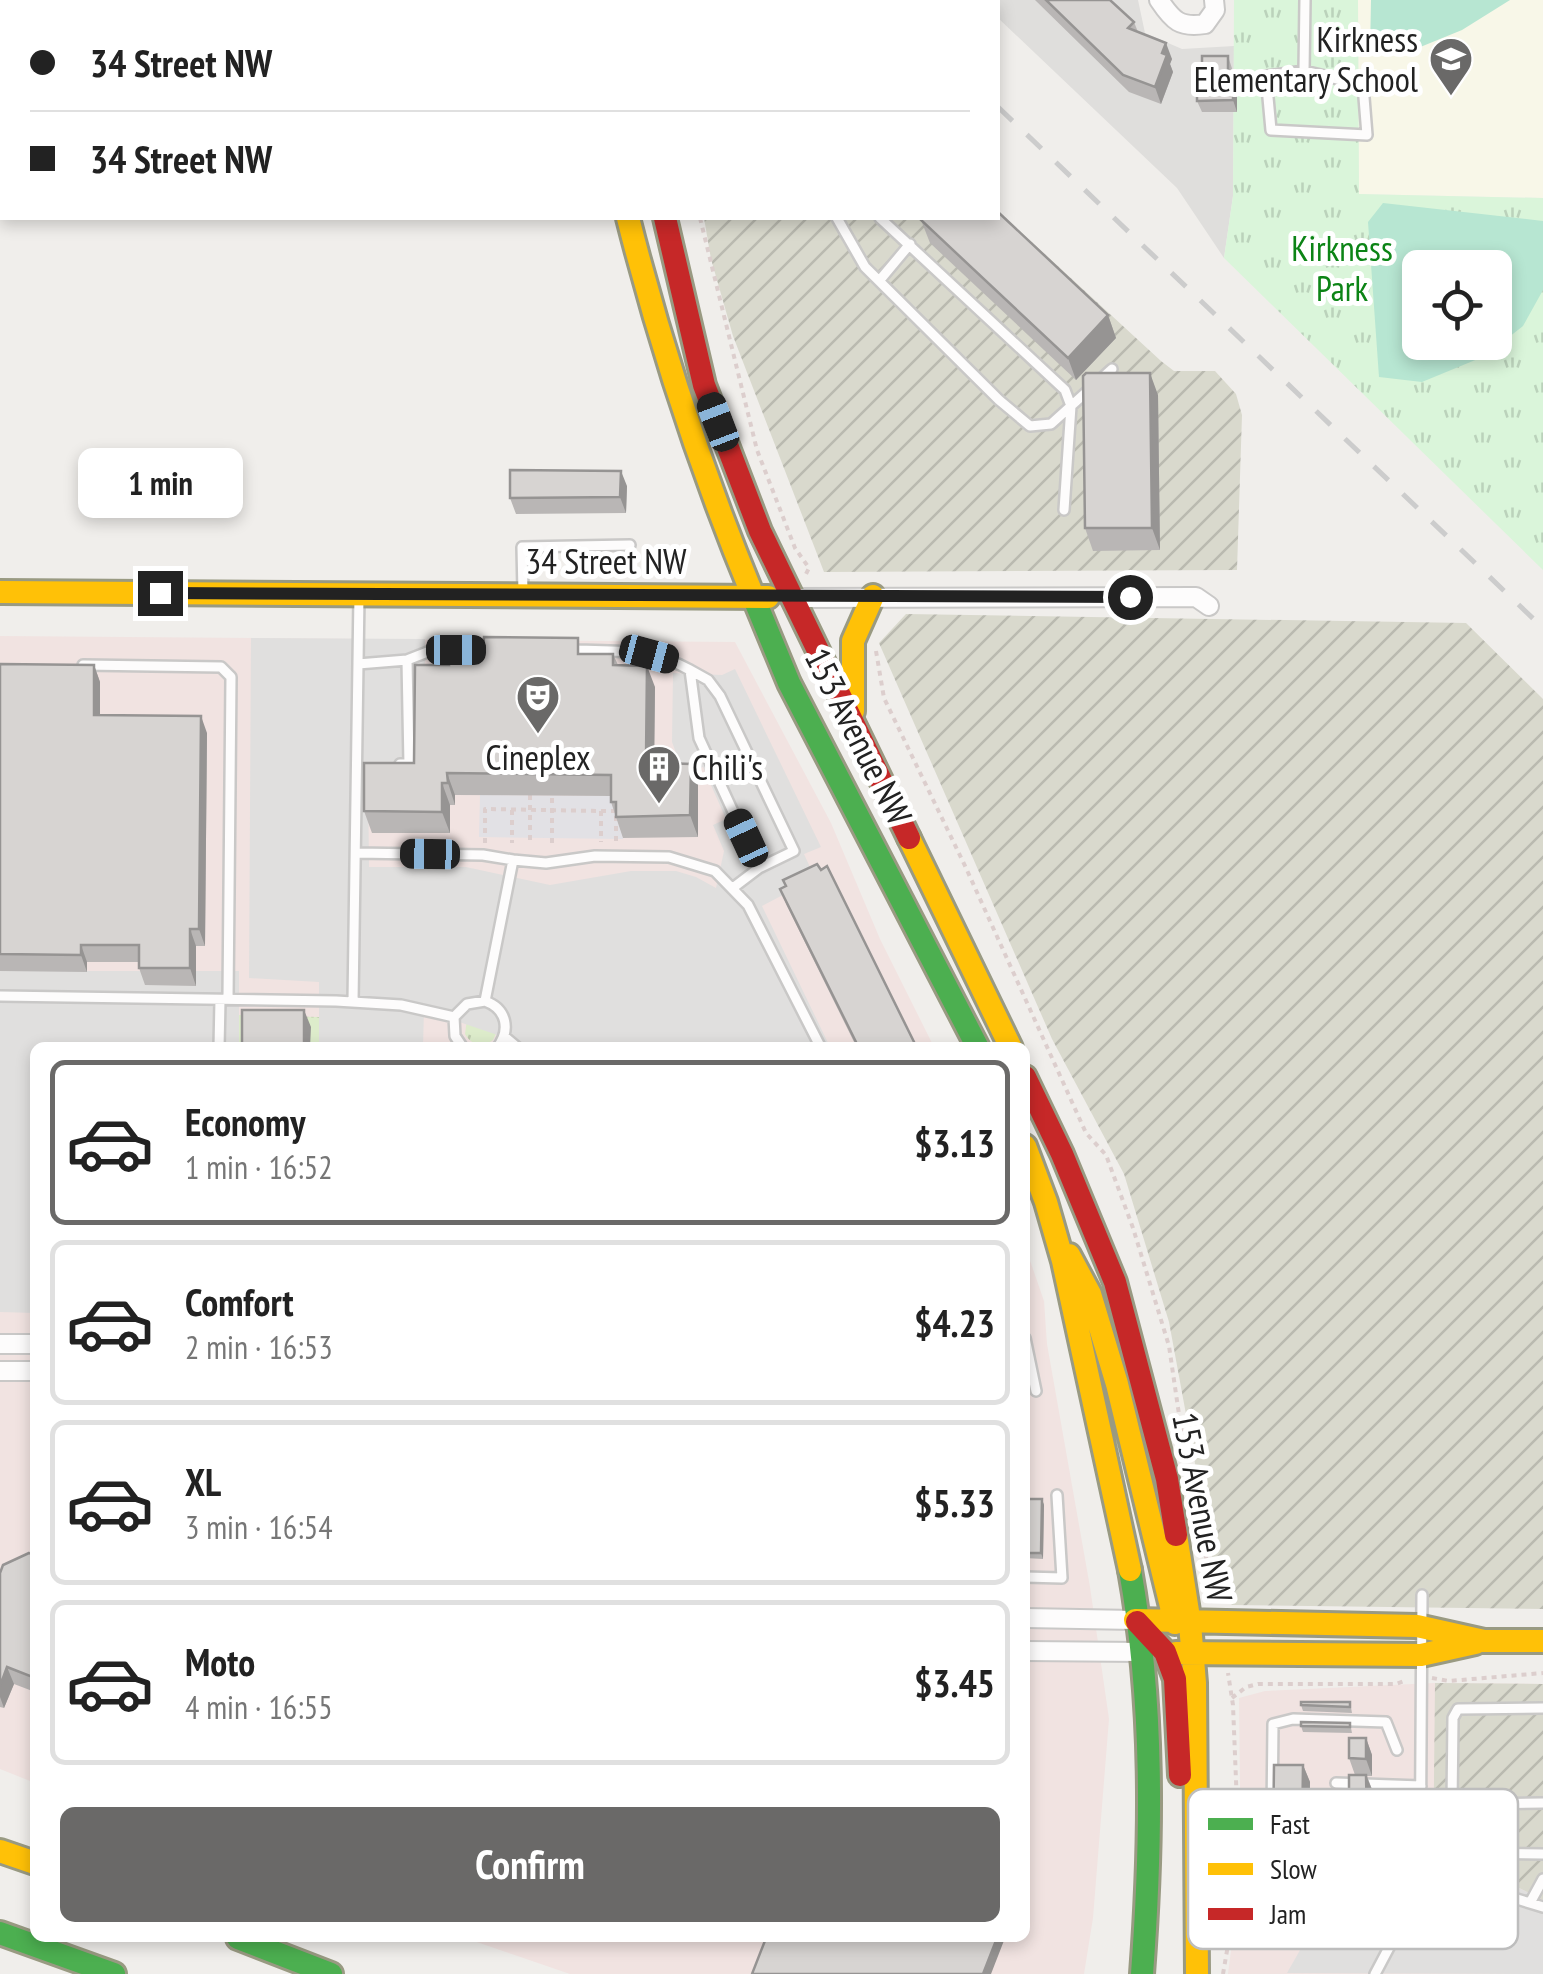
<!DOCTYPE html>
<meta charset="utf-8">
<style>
:root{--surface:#fff;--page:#f2f2f2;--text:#222;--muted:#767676;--line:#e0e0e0;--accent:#6a6968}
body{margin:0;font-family:"PT Sans Narrow",sans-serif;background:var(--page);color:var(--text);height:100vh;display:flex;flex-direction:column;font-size:38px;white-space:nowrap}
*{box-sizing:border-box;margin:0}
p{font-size:32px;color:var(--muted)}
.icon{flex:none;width:55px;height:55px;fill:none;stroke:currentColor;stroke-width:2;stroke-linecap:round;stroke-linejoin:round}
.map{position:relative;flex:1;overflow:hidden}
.sheet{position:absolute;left:30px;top:1042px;width:1000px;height:900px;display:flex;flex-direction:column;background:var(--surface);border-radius:15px;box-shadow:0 5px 15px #0003}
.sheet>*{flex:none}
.top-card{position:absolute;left:0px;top:0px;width:1000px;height:220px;box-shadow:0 5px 15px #0003;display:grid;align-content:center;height:220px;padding:0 30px;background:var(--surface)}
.fabs{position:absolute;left:1402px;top:250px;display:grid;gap:20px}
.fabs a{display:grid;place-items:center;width:110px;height:110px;border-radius:15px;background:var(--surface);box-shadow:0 5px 15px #0003;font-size:50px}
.end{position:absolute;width:45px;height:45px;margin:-22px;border:12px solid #222;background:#fff;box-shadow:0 0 0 5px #fff}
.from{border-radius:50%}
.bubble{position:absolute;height:70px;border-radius:15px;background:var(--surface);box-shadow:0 5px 15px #0003;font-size:32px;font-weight:800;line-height:70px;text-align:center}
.car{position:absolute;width:30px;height:60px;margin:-30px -15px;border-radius:12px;box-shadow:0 0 8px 2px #0007;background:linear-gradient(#222 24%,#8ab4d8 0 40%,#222 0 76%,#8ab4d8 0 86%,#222 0)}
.top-card b{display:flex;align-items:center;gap:35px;height:95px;font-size:38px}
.top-card b+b{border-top:2px solid var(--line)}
.top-card i{width:25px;height:25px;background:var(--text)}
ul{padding:18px 0 0;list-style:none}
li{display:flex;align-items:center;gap:30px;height:165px;margin:0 20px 15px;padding:0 10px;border:5px solid var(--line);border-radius:15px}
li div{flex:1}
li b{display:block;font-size:38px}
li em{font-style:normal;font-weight:800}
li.current{border-color:var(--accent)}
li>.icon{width:90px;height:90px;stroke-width:1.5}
.action{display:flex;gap:20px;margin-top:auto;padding:20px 30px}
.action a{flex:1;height:115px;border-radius:15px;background:var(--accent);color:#fff;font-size:40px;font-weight:800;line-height:115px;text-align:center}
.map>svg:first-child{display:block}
.residential{fill:#dfdedc}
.commercial{fill:#f1e3e1}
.education{fill:#f8f7e8}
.construction{fill:url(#construction-furrows)}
.grass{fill:url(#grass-tufts)}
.park{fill:url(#park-tufts);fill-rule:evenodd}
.pitch{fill:#b7e6d2;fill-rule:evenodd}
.parking{fill:#e0dfde}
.plaza{fill:#e2e1e5}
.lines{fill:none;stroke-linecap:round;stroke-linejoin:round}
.lane-casing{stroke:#c9c8c7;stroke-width:14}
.street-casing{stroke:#c9c8c7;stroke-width:22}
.fast-casing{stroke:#999a82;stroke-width:28}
.slow-casing{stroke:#999a82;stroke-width:28}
.jam-casing{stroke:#999a82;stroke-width:28}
.path{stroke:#dccecd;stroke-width:4;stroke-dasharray:5 5;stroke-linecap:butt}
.lane{stroke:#fdfcfc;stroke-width:9}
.street{stroke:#fdfcfc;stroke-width:18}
.fast{stroke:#4caf50;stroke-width:22}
.slow{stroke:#ffc107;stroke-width:22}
.jam{stroke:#c62828;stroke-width:22}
.rail{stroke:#ccc;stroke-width:5;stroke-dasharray:20 20;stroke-linecap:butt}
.wall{fill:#b9b6b5}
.shaded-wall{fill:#969493}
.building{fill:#d7d4d2;stroke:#969493;stroke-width:2.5}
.route{stroke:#222;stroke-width:12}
.labels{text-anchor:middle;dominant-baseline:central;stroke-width:10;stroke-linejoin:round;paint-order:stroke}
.poi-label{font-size:35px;fill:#222;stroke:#fff;text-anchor:end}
.park-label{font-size:35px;fill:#0c8416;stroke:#fff}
.street-label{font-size:35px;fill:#222;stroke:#fff}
.key{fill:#fff;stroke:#bdbdbd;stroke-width:2.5}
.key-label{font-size:28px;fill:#222}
</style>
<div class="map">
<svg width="1543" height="1974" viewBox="0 0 1543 1974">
<defs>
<pattern id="construction-furrows" width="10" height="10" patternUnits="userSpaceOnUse" patternTransform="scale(2.5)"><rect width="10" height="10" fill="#d9d9cd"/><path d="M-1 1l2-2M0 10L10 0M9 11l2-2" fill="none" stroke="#babab0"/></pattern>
<pattern id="grass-tufts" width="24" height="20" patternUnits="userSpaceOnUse" patternTransform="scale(2.5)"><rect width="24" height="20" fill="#ddeccb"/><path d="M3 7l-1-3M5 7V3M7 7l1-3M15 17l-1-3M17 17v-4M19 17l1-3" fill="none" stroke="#bdcaae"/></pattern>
<pattern id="park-tufts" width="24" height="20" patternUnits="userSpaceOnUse" patternTransform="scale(2.5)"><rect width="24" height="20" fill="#daf5da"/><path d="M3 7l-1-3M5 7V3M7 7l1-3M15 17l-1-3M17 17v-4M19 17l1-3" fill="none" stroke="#bbd2bb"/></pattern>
</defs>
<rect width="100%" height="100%" fill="#f0eeeb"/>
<!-- residential -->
<path class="residential" d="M979,0H1138L1145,33L1182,49L1234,46L1233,196L1224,258L1177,188L998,18V2Z"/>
<!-- commercial -->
<path class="commercial" d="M0,636L735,642L831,823L880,939L934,1047L35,1048V1783L0,1769Z
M1025,1246L1044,1301L1047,1344L1090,1587L1109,1719L1093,1918L1084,1974H570L465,1938H1025Z
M1434,1683L1543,1684V1974H1228L1241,1871L1239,1698L1265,1691Z"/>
<!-- education -->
<path class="education" d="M1358,0H1543V198L1359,194Z"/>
<!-- construction -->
<path class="construction" d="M998,211L1161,361L1174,371H1215L1236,394L1242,415L1237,570L824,572L733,336L711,259L704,218H998Z
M906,614L1466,623L1543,699V1609L1232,1605L1218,1588L1169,1322L1124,1174L1052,1039L879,643Z
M1435,1683L1543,1684V1900L1493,1875L1433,1874Z"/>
<!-- grass -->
<path class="grass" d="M239,1015L319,1017V1047L239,1048Z
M467,1019L498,1029L493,1040C483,1048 472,1046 465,1034Z"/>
<!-- park -->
<path class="park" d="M1234,0H1358L1359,194L1543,198V570L1224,258L1233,196ZM1420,268H1495V342H1420Z"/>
<!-- pitch -->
<path class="pitch" d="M1371,0H1510L1462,30L1413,50L1370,52Z
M1383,203L1543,221V290L1523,326L1485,356L1422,382L1379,377L1368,222ZM1420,268H1495V342H1420Z"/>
<!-- parking -->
<path class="parking" d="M251,638L425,639L424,771H368L369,867H466L550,885L631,871H676L696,877L716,888L724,851L713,825L726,819L703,767L684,774L672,742L673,673L722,675L735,669L821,847L804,854L815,878L762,906L830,1047H533L424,1010L423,1047H319V982L249,978Z
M0,971H239V1047L35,1048V1313L0,1312Z
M1433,1874L1493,1875L1543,1900V1974L1287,1973L1320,1915L1391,1907L1431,1893Z"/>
<!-- plaza -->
<path class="plaza" d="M480,795L619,796L623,839L479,837Z"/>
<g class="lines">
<defs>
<path id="lane" d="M1304,71L1363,85L1367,135L1271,130L1266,76Z
M1304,71L1305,0
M837,218L865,267L999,400L1030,426L1051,424L1112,369
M880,218L1065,390L1071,406L1064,510
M879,281L910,244
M523,593L522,547L630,545
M572,650C612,651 654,649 690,670
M407,660L430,651L491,650
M358,664L407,660L409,764H400
M83,665L221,667L231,677L228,999
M356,853L483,855L513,860
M734,887L759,868L794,851L720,696L708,680L690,670L699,738L759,868
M0,996L336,1001L401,1005L454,1017
M485,1001L513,860L546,863L595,856L669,857L715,871L748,905L821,1048
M353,1002L359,595
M505,1037L518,1048
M219,1048L220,1000
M463,1048L455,1036L454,1017L467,1004L485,1001C507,1009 511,1030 497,1048
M1025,1338L1036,1391
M1025,1577L1062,1578L1057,1495
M1397,1750L1386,1722L1293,1719L1273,1724L1271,1905L1385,1903L1420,1889L1422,1595
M1336,1783L1421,1786
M1452,1804L1453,1718L1458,1709L1543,1708
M1465,1804L1464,1853L1543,1854
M1420,1805L1543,1803
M1335,1848L1397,1845
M1531,1901L1543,1879
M1375,1974L1420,1889L1481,1888L1543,1907"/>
<path id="street" d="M1159,0C1173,21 1180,28 1205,24L1215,10L1214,0
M793,598L1196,597L1209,606
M0,1344H35
M0,1371H35
M1025,1618L1135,1620
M1025,1651L1141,1652"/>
<path id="fast" d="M514,0L515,2
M753,596L789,683L978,1048
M1130,1570C1154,1703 1152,1840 1142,1974
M0,1933L114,1974
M238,1938L331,1974"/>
<path id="slow" d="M632,0L633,2
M628,218C661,348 702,473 753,596
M0,592L768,597
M853,711V641L873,596
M909,838L1011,1048
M1025,1146L1046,1202L1063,1261L1130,1570
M1069,1255L1090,1294L1117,1384L1175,1623
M1176,1535L1190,1624L1195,1683L1197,1974
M1135,1620L1417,1626L1484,1641H1543
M1176,1653L1421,1655L1475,1643
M0,1851L35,1863"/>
<path id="jam" d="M610,0V2
M665,218L704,385L760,531L909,838
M1025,1077L1062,1154L1115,1282L1167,1479L1176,1535
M1137,1622L1165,1652L1175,1679L1180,1775"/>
</defs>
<!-- lane casing -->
<use href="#lane" class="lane-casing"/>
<!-- street casing -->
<use href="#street" class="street-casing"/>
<!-- fast casing -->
<use href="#fast" class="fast-casing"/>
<!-- slow casing -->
<use href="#slow" class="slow-casing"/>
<!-- jam casing -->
<use href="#jam" class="jam-casing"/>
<!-- path -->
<path class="path" d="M700,218L757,450L795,548L809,568L806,574
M876,651L884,698L966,868L1086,1133L1106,1155L1133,1228L1169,1346L1181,1428L1214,1598L1211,1603
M530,795V843
M512,810V843
M601,811H616V844
M485,843V809L601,811V842
M552,843V795
M1432,1678L1449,1681L1543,1673
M1232,1698L1246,1687L1258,1684H1396L1407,1680
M1223,1974L1234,1910L1239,1855L1233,1705L1228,1673"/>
<!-- lane -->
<use href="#lane" class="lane"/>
<!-- street -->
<use href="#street" class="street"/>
<!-- fast -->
<use href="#fast" class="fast"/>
<!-- slow -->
<use href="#slow" class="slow"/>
<!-- jam -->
<use href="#jam" class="jam"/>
<!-- rail -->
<path class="rail" d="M886,0L889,2
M998,107L1543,628"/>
</g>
<!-- wall -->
<path class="wall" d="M1035,0H1110L1134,22L1138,32L1172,59L1170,64L1173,72L1161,104L1129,92Z
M1228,56L1237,84V112H1202L1197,101L1202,72Z
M921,220L1108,315L1116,338L1076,380L930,243Z
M1158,395L1160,550L1093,551L1085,528Z
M627,486L626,513L516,514L510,498Z
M584,654H613L618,665L655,687L654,758L698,785V837L623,838L611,802V796L455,795V805H450V833H372L364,811L414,763L449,665Z
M0,664L94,665L100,682V715L207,733L205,946H196V986L145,985L139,968V962H87V972L0,971Z
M780,889L917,1048H857L787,906Z
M1025,1499H1042L1044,1505L1043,1559L1025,1558Z
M35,1556V1692L14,1684L4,1708L0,1707V1573Z
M1350,1702L1352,1713L1303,1711L1301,1705Z
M1350,1723L1352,1733L1303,1732L1301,1726Z
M1366,1738L1372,1755V1776H1367L1373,1792V1838H1367L1373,1854V1877H1356L1350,1860L1355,1838L1349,1822L1355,1775L1349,1758Z
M1303,1765L1310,1782L1309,1856H1280L1273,1838Z"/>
<!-- shaded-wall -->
<path class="shaded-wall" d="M1166,43L1172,59L1170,64L1173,72L1161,104L1155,87L1162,53Z
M1233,72L1237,84V112L1233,100Z
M1108,315L1116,338L1076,380L1068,358Z
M1150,373L1158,395L1160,550L1152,528Z
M621,471L627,486L626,513L620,497Z
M94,665L100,682V732L94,715Z
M647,666L655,687L654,779L646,758Z
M201,716L207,733L205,946L199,929Z
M691,764L698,785V837L690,815Z
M447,773L455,795V805L448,783Z
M442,783L450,805V833L442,812Z
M190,929L196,946V986L190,968Z
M81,945L87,962V972L81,955Z
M304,1010L311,1027L310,1048H304Z
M1042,1499L1044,1505L1043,1559L1041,1553Z
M7,1667L14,1684L4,1708L0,1697V1686Z
M1366,1738L1372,1755V1776L1366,1759Z
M1303,1765L1310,1782L1309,1856L1302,1839Z
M1366,1775L1373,1792V1838L1367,1821Z
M1367,1837L1373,1854V1877L1367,1860Z
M997,1938H1005L991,1974H983Z"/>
<!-- building -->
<path class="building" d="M1046,0H1110L1134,22L1128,28L1166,43L1162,53L1167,55L1155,87L1123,75Z
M1202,56H1228V72H1233V100L1197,101V72H1202Z
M998,212L1108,315L1068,358L921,220L924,218H998Z
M1086,373H1150L1152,528H1085L1083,376Z
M510,470L621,471L620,497L510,498Z
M484,637L578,638V654H613V665L647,666L646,758L662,759V763L691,764L690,815L616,817V802H611V775L447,773L448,783H442V812L364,811V763H414L415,665H449V652H483Z
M0,664L94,665V715L201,716L199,929H190V968H139V945H81V955L0,954Z
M817,864L821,870L827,866L917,1048H859L780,889L786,886L783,880Z
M242,1010H304V1048H242Z
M1025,1499H1042L1041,1553H1025Z
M29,1553L35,1556V1678L7,1667L0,1686V1573L3,1565Z
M1301,1702H1350V1707L1301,1705Z
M1301,1722L1350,1723V1727L1301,1726Z
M1349,1738H1366V1759L1349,1758Z
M1274,1765H1303L1302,1839L1273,1838Z
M1349,1775H1366L1367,1821L1349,1822Z
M766,1938H997L983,1974H752Z"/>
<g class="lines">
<!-- route -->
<path class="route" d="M160,593L1130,597"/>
</g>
<!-- icons -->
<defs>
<symbol id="school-pin" viewBox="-11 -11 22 30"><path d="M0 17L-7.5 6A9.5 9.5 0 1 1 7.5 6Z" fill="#6a6968" stroke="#fff"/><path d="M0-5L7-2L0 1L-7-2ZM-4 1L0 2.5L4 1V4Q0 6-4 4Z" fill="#fff"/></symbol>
<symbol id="theatre-pin" viewBox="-11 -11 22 30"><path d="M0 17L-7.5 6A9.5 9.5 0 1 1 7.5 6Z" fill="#6a6968" stroke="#fff"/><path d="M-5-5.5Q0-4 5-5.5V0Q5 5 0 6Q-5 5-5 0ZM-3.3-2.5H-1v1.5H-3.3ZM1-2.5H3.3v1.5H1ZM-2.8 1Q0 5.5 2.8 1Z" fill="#fff"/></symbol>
<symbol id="building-pin" viewBox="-11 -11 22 30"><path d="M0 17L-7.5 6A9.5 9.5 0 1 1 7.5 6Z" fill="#6a6968" stroke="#fff"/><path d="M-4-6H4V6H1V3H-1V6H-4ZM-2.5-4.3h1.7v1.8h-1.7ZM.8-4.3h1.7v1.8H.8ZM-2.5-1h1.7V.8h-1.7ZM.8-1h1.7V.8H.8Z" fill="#fff"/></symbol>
</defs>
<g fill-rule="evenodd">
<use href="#school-pin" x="1426" y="34" width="50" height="68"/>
<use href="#theatre-pin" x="513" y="672" width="50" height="68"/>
<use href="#building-pin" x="634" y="742" width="50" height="68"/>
</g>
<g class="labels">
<!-- poi labels -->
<g class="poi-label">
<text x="1418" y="39">Kirkness<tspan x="1418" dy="40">Elementary School</tspan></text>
<text x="538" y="757" text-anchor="middle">Cineplex</text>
<text x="692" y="767" text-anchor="start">Chili's</text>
</g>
<!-- park labels -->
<g class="park-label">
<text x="1342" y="248">Kirkness<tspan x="1342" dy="40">Park</tspan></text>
</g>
<!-- street labels -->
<g class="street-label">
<text x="606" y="561">34 Street NW</text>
<text transform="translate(859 736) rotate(63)">153 Avenue NW</text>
<text transform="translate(1203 1507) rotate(79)">153 Avenue NW</text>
</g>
</g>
<!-- legend -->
<rect x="1188" y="1789" width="330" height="160" rx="15" class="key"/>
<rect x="1208" y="1818" width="45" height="12" fill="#4caf50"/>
<rect x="1208" y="1863" width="45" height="12" fill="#ffc107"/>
<rect x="1208" y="1908" width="45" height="12" fill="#c62828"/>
<g class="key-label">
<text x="1270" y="1834">Fast</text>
<text x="1270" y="1879">Slow</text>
<text x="1270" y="1924">Jam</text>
</g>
</svg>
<div class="fabs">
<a><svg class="icon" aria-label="locate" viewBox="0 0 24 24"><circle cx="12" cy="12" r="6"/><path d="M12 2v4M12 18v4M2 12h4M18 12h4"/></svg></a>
</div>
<i class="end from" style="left:1130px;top:597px"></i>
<i class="end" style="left:160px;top:593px"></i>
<div class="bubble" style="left:78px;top:448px;width:165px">1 min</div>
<i class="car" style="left:718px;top:422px;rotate:339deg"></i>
<i class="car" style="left:456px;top:650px;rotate:90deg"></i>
<i class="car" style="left:649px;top:654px;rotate:105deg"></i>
<i class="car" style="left:746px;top:838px;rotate:335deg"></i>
<i class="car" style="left:430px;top:854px;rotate:271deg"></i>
<div class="top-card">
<b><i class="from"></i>34 Street NW</b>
<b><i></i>34 Street NW</b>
</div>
<section class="sheet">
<ul>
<li class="current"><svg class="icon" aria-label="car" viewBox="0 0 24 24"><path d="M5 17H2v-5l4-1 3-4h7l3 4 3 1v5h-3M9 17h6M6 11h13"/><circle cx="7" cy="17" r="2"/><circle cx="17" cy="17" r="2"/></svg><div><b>Economy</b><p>1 min · 16:52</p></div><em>$3.13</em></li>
<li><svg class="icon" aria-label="car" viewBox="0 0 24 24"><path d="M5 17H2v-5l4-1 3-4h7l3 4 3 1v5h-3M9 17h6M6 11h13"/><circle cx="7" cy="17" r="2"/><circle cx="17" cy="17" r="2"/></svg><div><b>Comfort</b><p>2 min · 16:53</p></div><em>$4.23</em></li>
<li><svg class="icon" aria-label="car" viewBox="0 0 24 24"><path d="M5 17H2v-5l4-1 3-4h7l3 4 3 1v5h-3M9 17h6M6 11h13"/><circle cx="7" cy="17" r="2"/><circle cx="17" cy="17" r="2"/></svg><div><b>XL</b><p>3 min · 16:54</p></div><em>$5.33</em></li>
<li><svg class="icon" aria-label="car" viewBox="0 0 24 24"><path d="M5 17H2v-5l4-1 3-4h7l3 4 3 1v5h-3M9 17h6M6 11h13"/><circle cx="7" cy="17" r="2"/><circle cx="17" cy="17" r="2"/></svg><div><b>Moto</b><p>4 min · 16:55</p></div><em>$3.45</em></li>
</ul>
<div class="action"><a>Confirm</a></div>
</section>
</div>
